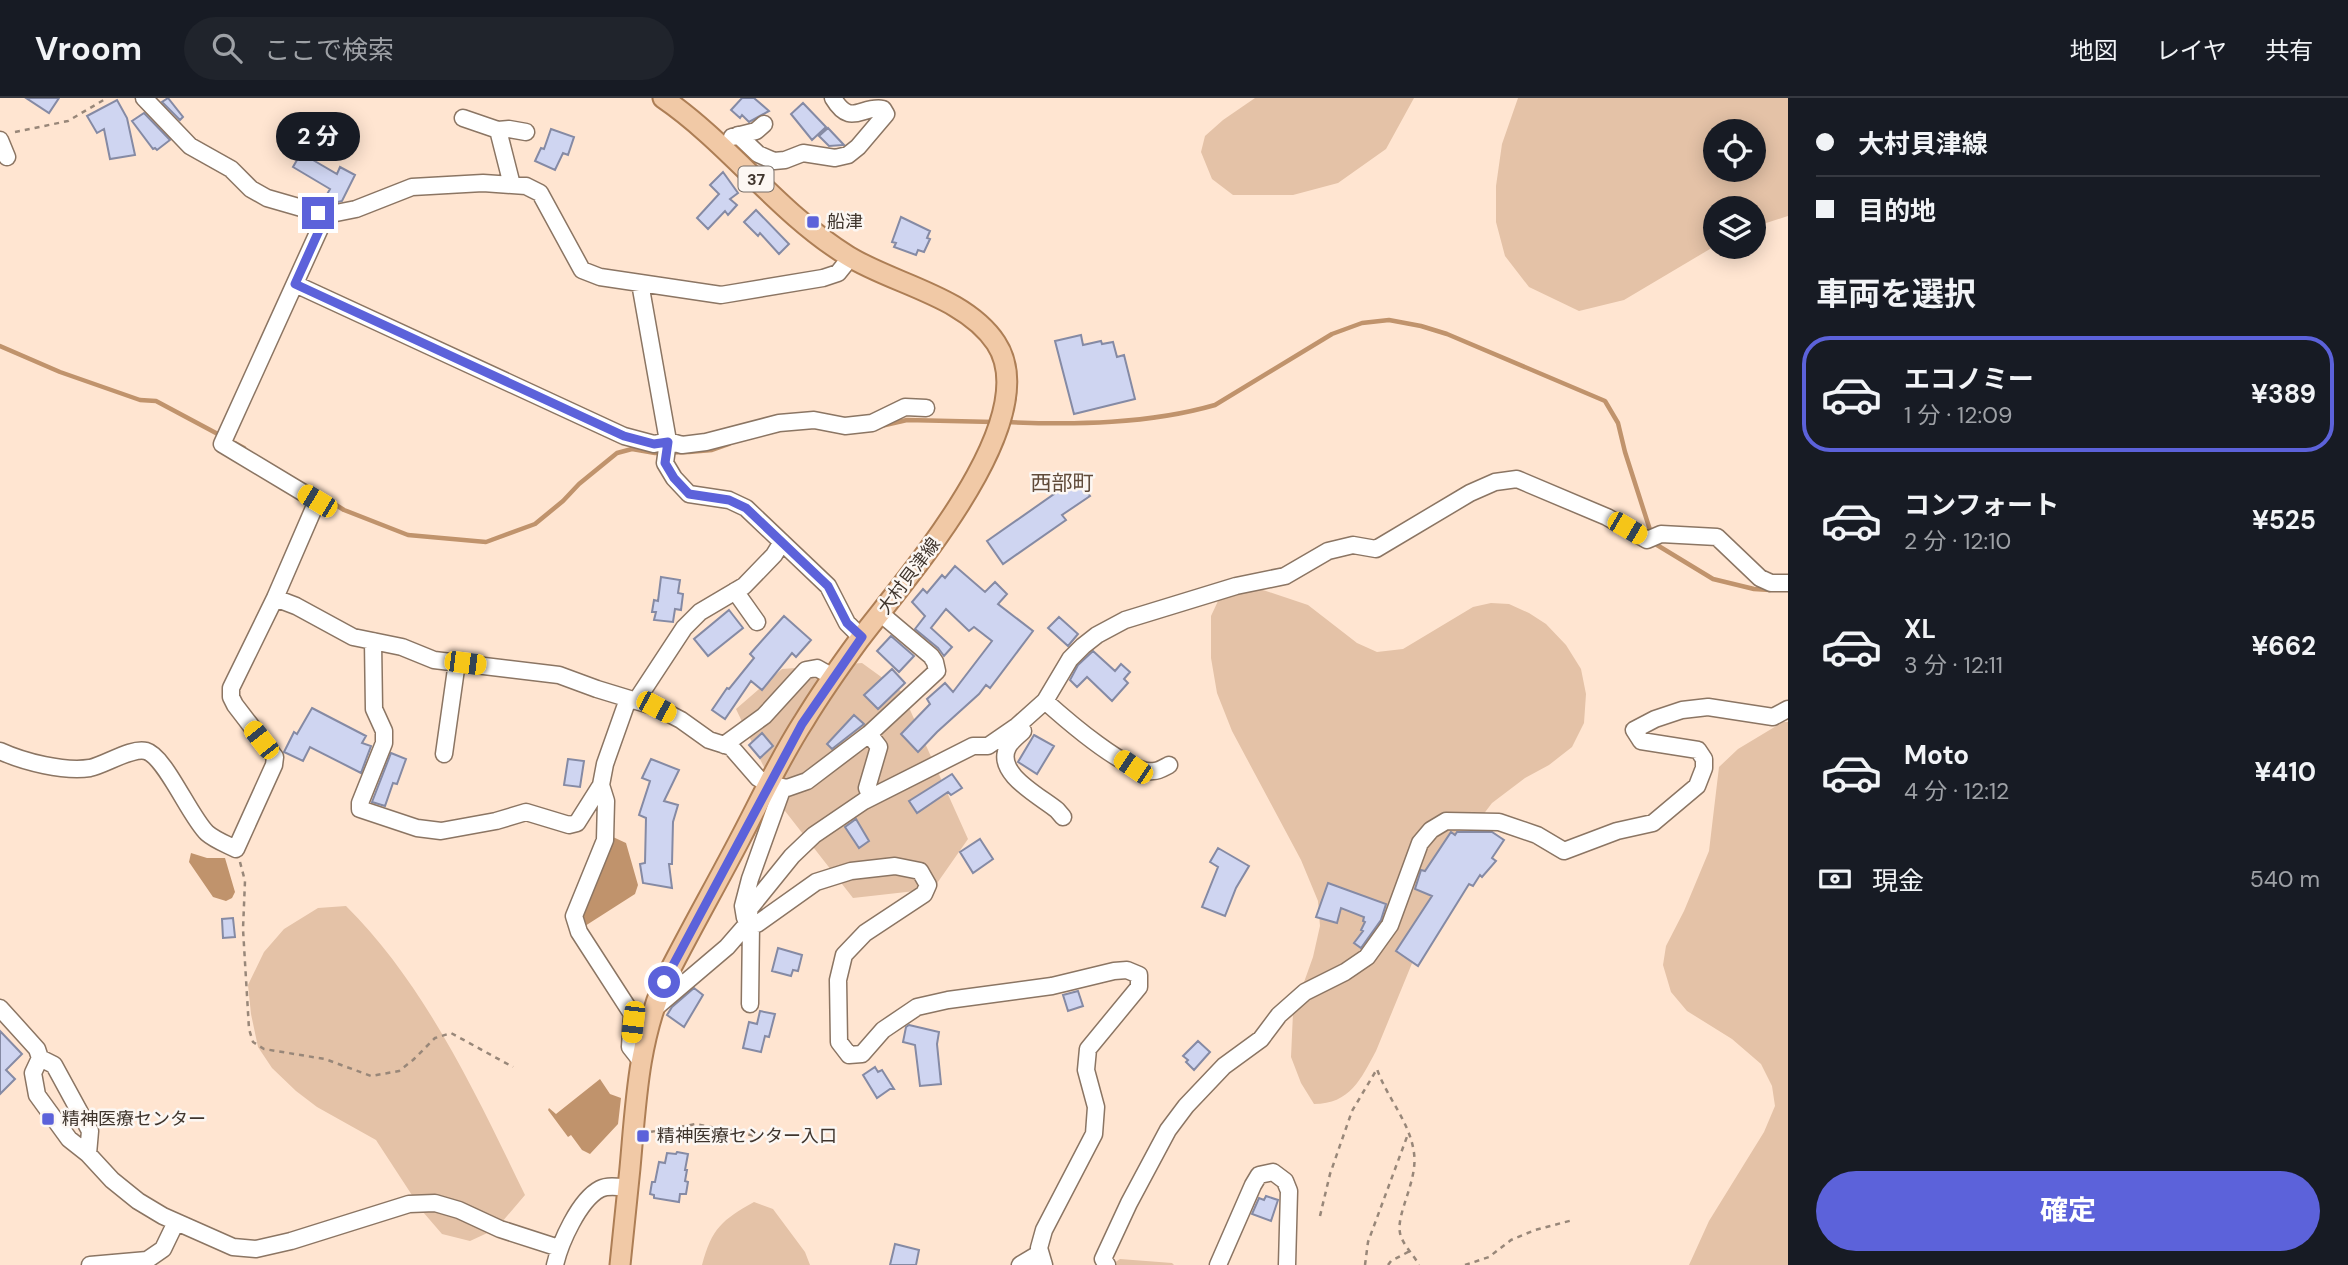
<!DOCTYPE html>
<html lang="ja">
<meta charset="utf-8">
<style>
:root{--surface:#171b24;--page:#20242c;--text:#f1f3f6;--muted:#9ea1a6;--line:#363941;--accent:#5c62da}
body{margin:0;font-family:"DM Sans","Noto Sans JP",sans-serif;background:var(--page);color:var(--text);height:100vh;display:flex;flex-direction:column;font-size:26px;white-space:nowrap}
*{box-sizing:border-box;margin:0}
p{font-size:23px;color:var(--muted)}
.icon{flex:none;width:38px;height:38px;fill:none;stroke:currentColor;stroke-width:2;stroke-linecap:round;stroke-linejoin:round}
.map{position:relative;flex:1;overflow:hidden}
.drawer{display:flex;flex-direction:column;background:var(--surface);width:560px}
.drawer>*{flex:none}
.banner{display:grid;align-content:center;height:154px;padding:0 28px;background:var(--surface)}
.fabs{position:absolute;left:1703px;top:21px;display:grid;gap:14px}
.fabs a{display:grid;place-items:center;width:63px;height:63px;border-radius:50%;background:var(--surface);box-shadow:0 4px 18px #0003;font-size:35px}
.end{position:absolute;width:32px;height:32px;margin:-16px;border:9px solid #5c62da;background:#fff;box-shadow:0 0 0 4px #fff}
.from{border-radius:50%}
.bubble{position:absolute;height:49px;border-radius:24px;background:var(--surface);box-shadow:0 4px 18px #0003;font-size:23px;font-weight:700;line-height:49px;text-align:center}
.car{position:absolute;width:21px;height:42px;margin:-21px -10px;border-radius:9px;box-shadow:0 0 5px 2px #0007;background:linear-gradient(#f5c518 24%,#345 0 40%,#f5c518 0 76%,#345 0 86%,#f5c518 0)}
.banner b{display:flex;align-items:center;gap:24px;height:66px;font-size:26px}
.banner b+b{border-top:2px solid var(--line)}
.banner i{width:18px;height:18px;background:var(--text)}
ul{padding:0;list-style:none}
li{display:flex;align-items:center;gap:21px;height:116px;margin:0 14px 10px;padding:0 14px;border:4px solid transparent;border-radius:28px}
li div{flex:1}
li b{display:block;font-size:26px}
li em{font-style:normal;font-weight:700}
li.selected{border-color:var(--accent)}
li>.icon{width:63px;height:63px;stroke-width:1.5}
h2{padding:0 28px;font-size:32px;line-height:84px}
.pay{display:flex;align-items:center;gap:18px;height:77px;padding:0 28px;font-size:26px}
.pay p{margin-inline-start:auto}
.cta{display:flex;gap:14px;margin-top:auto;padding:14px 28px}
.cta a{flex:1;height:80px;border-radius:42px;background:var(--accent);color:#fff;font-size:28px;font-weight:700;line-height:80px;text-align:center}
header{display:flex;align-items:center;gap:42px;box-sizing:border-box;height:98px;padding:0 35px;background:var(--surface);border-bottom:2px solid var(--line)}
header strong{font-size:33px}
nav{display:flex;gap:38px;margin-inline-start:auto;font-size:24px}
.search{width:490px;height:63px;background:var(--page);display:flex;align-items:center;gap:18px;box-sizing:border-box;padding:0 24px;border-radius:38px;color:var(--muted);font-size:26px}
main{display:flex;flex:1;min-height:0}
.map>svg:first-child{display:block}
.green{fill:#e4c2a7;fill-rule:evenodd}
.water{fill:#c0936c}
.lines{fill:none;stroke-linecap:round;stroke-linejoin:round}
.stream{stroke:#c0936c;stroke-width:4.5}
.building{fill:#cfd5f1;stroke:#858aa4;stroke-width:2}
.minor-casing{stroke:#8b7563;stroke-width:19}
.major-casing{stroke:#ad7e55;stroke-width:23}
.path{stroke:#988779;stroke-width:2.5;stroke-dasharray:5 5;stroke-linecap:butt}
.minor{stroke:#fff;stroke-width:16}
.major{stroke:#f1c9a6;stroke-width:19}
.route{stroke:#5c62da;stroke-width:9}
.poi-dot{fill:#5c62da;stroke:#fcf7f3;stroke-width:2.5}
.labels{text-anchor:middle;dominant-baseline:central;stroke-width:5;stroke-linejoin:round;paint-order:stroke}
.shield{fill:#fcf7f3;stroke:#786f68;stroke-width:2}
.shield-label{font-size:16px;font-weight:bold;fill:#3f352d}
.poi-label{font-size:18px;fill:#3f352d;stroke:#fcf7f3;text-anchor:start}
.street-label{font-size:18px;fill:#3f352d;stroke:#fcf7f3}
.quarter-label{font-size:21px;fill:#604b3a;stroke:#fcf7f3}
</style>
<header>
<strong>Vroom</strong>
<div class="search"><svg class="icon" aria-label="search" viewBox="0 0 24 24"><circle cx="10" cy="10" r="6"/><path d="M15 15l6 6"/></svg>ここで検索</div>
<nav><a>地図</a><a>レイヤ</a><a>共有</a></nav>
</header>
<main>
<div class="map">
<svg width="1788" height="1167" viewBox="0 0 1788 1167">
<rect width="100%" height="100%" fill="#ffe5d1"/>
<!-- green -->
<path class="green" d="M1255,0H1414L1386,51L1338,85L1293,97H1233L1212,81L1201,54L1205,38L1223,22Z
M1518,0H1788V118L1754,129V110H1715V148L1624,202L1579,213L1529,189L1505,158L1496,124V88L1502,46ZM1715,33H1754V72H1715Z
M1236,483L1308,507L1357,545L1377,554L1403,551L1473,509L1491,505L1509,506L1529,515L1546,526L1566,547L1581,571L1586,596L1584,625L1572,649L1549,667L1525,680L1492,705L1461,746L1376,953C1361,981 1350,1006 1314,1006L1301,985L1291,959L1293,915L1313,859L1320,828L1318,803L1301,762L1232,633L1217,595L1211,560V518L1218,503Z
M862,565L902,594L968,741L933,791L853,800L785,713L736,611L782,571Z
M1783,624H1788V1167H1689L1709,1123L1764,1034L1775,1008L1772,988L1761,966L1732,941L1687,913L1671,894L1663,867L1666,848L1684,813L1709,753L1719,669L1738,651Z
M346,808C425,886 477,998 525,1097L496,1131L470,1143L442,1136L423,1114L376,1042L317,1009L296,993L272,970L258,949L251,916L248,887L264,854L284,831L318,810Z
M754,1104L773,1111L805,1154L810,1167H702C712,1130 722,1122 754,1104Z
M1120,1161L1172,1165L1174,1167H1111Z"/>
<!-- water -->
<path class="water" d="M613,739L626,745L638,787L635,796L585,828L580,824L610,741Z
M191,755L207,760H225L235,794L232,800L226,803L213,799L189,764Z
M600,981L610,996L621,1000L618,1026L590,1056L582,1052L571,1037L568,1039L548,1012L549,1010L556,1016Z"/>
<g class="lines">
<!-- stream -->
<path class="stream" d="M0,248L60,274L140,302L156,303L244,350
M1006,324C1075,327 1149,326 1215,307L1332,236L1362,225L1389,222L1421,228L1447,236L1605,303L1618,325L1625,354L1651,435
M881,328L907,322L994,324
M320,397L344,412L408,437L486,444L535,426L563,403L579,386L617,355L632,351L655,355L689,354L712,352L729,346
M1655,443L1657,447L1713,481L1754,491L1770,492"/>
</g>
<!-- building -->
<path class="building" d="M26,0H59L49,15Z
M168,0L183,19L180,22L162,4Z
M742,0H754L769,13L749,24L742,17L740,20L731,12Z
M117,2L127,20L135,57L110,61L104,31L97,35L87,18Z
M803,5L826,29L812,42L791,16Z
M144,15L170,42L157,52L155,50L153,51L132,23Z
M828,30L844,47L829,48L819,38Z
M551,31L574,39L568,57L563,55L555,72L535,63L541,50L544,51Z
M301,55L337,76L340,69L355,77L342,103L338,104L326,98L330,91L293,69Z
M723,74L738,95L730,101L737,107L728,117L725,113L708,131L697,120L719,96L710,87Z
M756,112L789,146L779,156L760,135L758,138L744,124Z
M901,119L930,133L927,140L930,141L924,154L918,152L916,157L894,149L896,145L892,144Z
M1081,237L1083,247L1101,243L1102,246L1113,244L1117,259L1124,257L1135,301L1074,316L1055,243Z
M1077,380L1090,398L1062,417L1066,422L1003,466L987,443Z
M955,468L985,494L995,484L1007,496L998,506L1033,533L990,590L986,587L979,596L937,634L918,654L901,636L930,606L927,601L945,585L953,594L992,543L974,529L969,533L946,511L931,530L952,549L944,558L938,550L915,531L925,518L912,504L923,491L927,495L942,477L945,480Z
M661,479L680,482L678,495L683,496L681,512L675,511L673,524L654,522L656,514H652L654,502L658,503Z
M729,512L743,530L708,558L694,541Z
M784,518L811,542L796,559L792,555L762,592L751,583L725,621L712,612L727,590L729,591L754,560L750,556Z
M1059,519L1078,536L1068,548L1048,530Z
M891,538L914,558L899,574L877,553Z
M1093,553L1115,573L1121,566L1130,574L1124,581L1128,585L1112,603L1087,579L1077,589L1070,582L1078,567Z
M892,571L905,585L878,611L864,597Z
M312,610L366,638L362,645L371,648L361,675L310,649L303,663L284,654L294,634L297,636Z
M854,617L864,626L832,651L827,646Z
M762,635L773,648L760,660L749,647Z
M1034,637L1054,648L1037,676L1018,664Z
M391,655L406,661L397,686L393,685L385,708L372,704Z
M568,661L584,663L580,689L564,687Z
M651,661L679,672L664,703L678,707L673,724L672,766H669L672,790L643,785L640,766L645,765L646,720L639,717L650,683L642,680Z
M952,676L962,690L951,697L948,694L917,715L909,703Z
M856,721L869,743L859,750L845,729Z
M1451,734L1455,737L1457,734H1492L1504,742L1492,760L1496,763L1482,779L1480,777L1473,788L1469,786L1418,868L1396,853L1432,798L1415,791L1421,772L1425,773Z
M980,741L993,761L973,775L960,754Z
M1218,750L1249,768L1236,790L1225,818L1202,809L1218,769L1210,764Z
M1328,785L1386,806L1381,822L1361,850L1354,845L1363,833L1361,832L1365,824L1363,823L1364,819L1341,810L1337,825L1316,819Z
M233,820L235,839L223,840L222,821Z
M778,850L802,857L798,873L793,872L791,878L772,873Z
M694,890L703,897L684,929L667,917L672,909Z
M1078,893L1083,908L1068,913L1063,897Z
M760,913L775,916L769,939L765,938L761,954L743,950L749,924L757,926Z
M909,927L939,934L937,946L941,986L920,988L915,947L903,944L906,929Z
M0,933L22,956L6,972L15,981L0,996Z
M1198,943L1210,954L1194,972L1186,964L1188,962L1183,958Z
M875,969L878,974L882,972L894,991H890L877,1000L863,977Z
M677,1054L688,1056L685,1072H687L685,1083L688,1084L686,1096H680L679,1104L654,1100V1097L650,1096L652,1084H655L659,1064L665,1065L667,1055L676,1056Z
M1266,1098L1278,1102L1271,1123L1252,1116L1259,1100L1264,1102Z
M895,1146L919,1152L916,1167H890Z"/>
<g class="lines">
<defs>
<path id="minor" d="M144,0L190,48L231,71L251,91L267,100L326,117L356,111L412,89L483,85L526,88L540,95L582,172L600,179L721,197L823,180L838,175L850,160
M463,20L498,32L512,87
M498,32L509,31L526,34
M738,37L758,56L774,63L785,62L803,55L835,60L848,57L858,49L886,16L883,11C861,7 851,30 833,0
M732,39L756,33L764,26
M0,42L7,59
M640,185L668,343L665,365L674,380L689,396L729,402L746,410L828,488L847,525L861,539
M295,186L624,338L654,346L668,343L682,347L706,344L779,325L814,322L845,328L872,325L905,309L926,310
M735,493L757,524
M275,500L296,508L353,539L402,549L434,562L559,577L597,591L656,609L681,622L709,642L731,649L758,680L769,686L787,690L807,683L869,636L937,573L935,564L931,558L880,515
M373,543L374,611L384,633V645L360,705V711L417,730L441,733L496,723L526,714L569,727L577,725L601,687
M628,601L605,666L601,687L606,703L605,742L574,818L579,834L632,916L630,949L641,963
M636,603L684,530L700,514L744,488L774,457L782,444
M1045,603C1064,620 1130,678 1154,673C1159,673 1165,669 1169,667
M1023,633C1018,638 1011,643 1008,649C994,675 1040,698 1057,712L1063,719
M869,636L879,649L867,690L871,699
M724,647L764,618L806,572L817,570L833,579
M0,653C24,664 64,674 90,670C105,667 132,649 146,653C165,658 190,719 207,735C215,742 226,746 236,751L274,667L275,659L235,607L231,599V590L275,500L317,403L222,346L326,117
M444,656L457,564
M745,820L743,808L750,781L783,689
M747,826H757L816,784L851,773L895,768L920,773L928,787L924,796L865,835L844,857L838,882L839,944L849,957L862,956L883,932L917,909L948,902L1052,888L1114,873L1127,872L1139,877V889L1088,951L1086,972L1096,1009L1094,1036L1044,1132L1039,1150L1044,1167
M750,906L751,826
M0,910L37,951L40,960L54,967L90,1033L88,1056
M654,911L727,849L747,826L750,810L792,758L814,737L864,703L973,648H988L1017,628L1045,603L1070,561L1083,548L1097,537L1125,522L1236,488L1285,478L1328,453L1353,447L1376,451L1470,395L1495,384L1517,381L1607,419L1647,442L1661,436L1717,439L1760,480L1771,485H1788
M40,960L33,975L37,997L69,1041L88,1056L112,1082L138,1103L163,1118L233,1149L256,1151L291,1143L409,1106L435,1105L459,1112L500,1131L559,1150
M90,1167L147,1162L163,1151L176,1124
M555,1167C560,1145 579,1102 600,1091C608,1087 619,1089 628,1090
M1020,1167L1040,1155
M1107,1167L1103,1161L1129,1105L1168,1032L1186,1008L1224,968L1261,941L1279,917L1305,894L1345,874L1367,859L1390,827L1420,745L1431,732L1446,723L1499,724L1537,737L1564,753L1617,733L1653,725L1697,688L1704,670V661L1698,652L1641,643L1634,632L1655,621L1682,612L1708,609L1773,619L1788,611
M1218,1167L1253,1087L1259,1077L1273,1074L1285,1083L1289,1093L1287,1167"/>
<path id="major" d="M620,1167C623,1135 627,1102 630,1070C636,1004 638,945 664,884C688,836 715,789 740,741C761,701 780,660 804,623C821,595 840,568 859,542C904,482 1047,322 996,245C965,198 893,186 848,158C778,115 730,46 663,0"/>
</defs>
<!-- minor casing -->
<use href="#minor" class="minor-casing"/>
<!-- major casing -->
<use href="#major" class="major-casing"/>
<!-- path -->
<path class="path" d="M15,34L68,23L107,0
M240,764L245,783L243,831L249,931L253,944L264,951L325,961L371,978L399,973L413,962L435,940L451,935L513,969
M650,1034L696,1026L756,1038L771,1037
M1320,1118L1330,1076L1352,1013L1377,971C1387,1000 1410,1024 1414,1055C1418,1083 1396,1115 1400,1135C1402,1146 1414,1157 1419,1167
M1365,1167L1368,1144L1408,1036
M1388,1167L1391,1163L1410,1153
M1465,1167L1489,1159L1511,1142L1535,1132L1573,1122"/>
<!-- minor -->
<use href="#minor" class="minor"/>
<!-- major -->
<use href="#major" class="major"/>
</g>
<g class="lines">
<!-- route -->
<path class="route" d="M318,115L326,117L295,186L624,338L654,346L668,344L665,365L674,380L689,396L729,402L746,410L828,488L847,525L862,539L802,626L664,884"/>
</g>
<!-- markers -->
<g class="poi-dot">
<rect x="806" y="117" width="14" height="14" rx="3.5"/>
<rect x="41" y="1014" width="14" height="14" rx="3.5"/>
<rect x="636" y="1031" width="14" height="14" rx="3.5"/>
</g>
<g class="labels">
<!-- shield labels -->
<rect class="shield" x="738.5" y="68.5" width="35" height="25" rx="5"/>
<g class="shield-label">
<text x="756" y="81">37</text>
</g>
<!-- poi labels -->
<g class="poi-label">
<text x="827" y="124">船津</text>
<text x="62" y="1021">精神医療センター</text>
<text x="657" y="1038">精神医療センター入口</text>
</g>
<!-- street labels -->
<g class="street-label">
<text transform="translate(909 478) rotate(-53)">大村貝津線</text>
</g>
<!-- quarter labels -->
<g class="quarter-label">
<text x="1062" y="385">西部町</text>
</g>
</g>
</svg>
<div class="fabs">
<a><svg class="icon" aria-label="locate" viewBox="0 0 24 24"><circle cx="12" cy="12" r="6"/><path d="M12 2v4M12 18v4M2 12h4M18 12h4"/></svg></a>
<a><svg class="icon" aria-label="layers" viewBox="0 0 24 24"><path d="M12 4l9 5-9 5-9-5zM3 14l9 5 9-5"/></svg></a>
</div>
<i class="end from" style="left:664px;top:884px"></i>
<i class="end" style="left:318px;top:115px"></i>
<div class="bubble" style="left:276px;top:14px;width:84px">2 分</div>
<i class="car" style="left:317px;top:403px;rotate:301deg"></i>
<i class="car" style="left:1627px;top:430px;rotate:120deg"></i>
<i class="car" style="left:465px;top:565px;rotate:97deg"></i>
<i class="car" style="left:656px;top:609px;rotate:118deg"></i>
<i class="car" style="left:261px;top:642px;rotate:322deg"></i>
<i class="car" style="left:1133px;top:669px;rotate:304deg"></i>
<i class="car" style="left:633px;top:924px;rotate:187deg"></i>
</div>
<section class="drawer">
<div class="banner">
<b><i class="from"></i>大村貝津線</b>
<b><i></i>目的地</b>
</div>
<h2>車両を選択</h2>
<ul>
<li class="selected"><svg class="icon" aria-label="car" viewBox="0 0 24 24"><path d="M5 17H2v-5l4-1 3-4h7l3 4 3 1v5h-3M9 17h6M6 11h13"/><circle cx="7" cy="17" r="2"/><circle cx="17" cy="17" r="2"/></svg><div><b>エコノミー</b><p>1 分 · 12:09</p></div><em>¥389</em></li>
<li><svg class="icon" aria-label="car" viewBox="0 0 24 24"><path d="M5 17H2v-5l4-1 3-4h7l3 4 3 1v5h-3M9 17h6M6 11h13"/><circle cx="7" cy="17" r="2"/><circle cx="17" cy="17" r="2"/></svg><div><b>コンフォート</b><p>2 分 · 12:10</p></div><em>¥525</em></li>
<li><svg class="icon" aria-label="car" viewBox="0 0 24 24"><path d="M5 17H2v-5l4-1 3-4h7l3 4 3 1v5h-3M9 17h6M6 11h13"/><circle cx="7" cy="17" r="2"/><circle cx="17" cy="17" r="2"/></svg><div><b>XL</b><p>3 分 · 12:11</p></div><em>¥662</em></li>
<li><svg class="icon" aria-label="car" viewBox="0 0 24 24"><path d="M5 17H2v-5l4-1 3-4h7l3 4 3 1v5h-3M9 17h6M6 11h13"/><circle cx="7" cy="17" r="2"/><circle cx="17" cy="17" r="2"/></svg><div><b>Moto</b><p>4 分 · 12:12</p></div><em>¥410</em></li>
</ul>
<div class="pay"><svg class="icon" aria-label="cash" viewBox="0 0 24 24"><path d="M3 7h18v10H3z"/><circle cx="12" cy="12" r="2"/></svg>現金<p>540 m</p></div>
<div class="cta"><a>確定</a></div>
</section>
</main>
